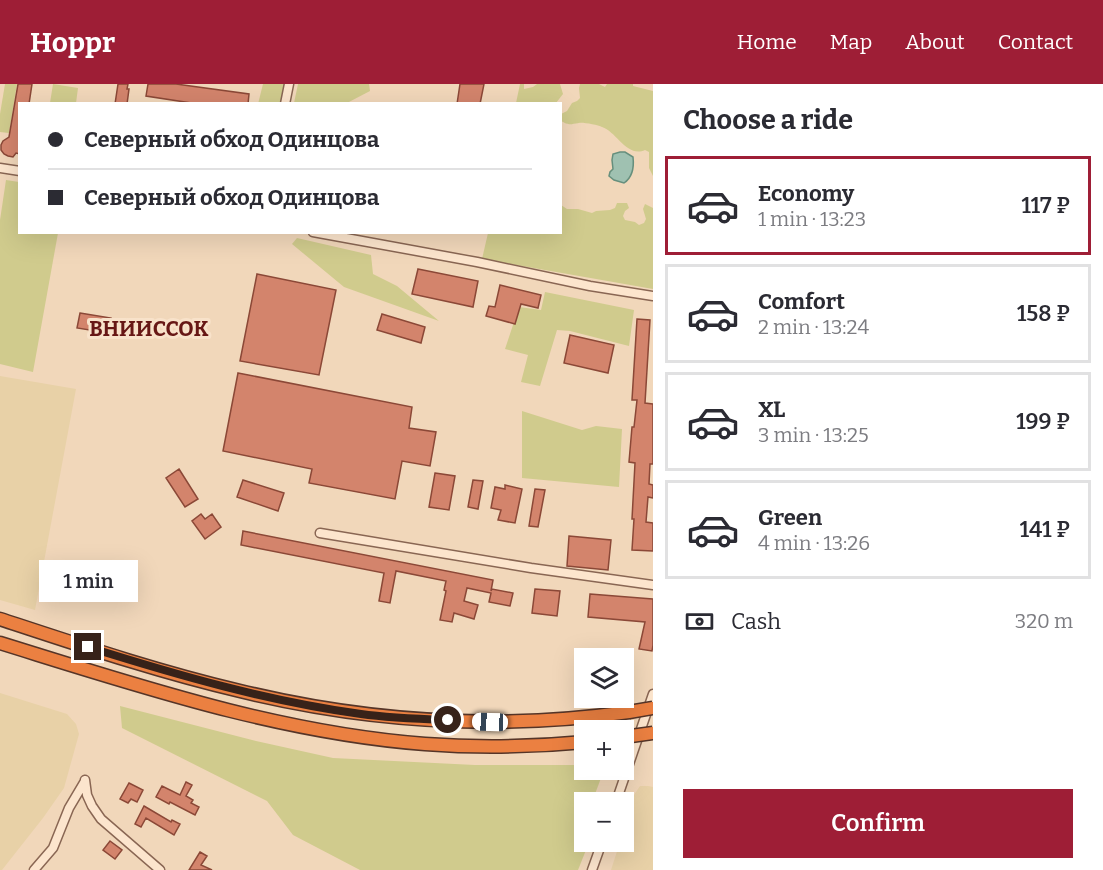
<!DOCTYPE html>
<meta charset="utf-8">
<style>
:root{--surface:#fff;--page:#f2f2f3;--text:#2b2b33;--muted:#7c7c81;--line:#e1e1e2;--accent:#9e1e36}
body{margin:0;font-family:Bitter,serif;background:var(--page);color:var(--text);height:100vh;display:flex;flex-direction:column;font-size:22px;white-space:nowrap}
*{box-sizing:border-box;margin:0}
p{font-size:20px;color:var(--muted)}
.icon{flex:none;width:33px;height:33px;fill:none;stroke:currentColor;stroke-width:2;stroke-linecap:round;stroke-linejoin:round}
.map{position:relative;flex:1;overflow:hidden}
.panel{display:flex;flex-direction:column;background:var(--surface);width:450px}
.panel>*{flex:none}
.hud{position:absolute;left:18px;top:18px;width:544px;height:132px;border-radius:0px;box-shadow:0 6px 24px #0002;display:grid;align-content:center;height:132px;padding:0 30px;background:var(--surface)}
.fabs{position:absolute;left:574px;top:564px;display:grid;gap:12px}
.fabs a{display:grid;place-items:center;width:60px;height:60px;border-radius:0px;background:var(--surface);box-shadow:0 6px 24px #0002;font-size:30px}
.end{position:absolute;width:27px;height:27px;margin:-14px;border:8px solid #372219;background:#fff;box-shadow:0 0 0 3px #fff}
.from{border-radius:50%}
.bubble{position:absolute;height:42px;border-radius:0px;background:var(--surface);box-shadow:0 6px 24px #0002;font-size:20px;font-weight:600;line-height:42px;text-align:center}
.car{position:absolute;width:18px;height:36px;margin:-18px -9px;border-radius:8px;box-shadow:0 0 4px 2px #0007;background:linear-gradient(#fff 24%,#345 0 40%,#fff 0 76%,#345 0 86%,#fff 0)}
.hud b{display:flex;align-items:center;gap:21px;height:57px;font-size:22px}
.hud b+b{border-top:2px solid var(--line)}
.hud i{width:15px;height:15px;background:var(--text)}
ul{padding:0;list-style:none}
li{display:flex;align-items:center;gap:18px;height:99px;margin:0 12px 9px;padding:0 18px;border:3px solid var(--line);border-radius:0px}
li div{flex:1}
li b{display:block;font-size:22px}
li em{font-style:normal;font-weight:600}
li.current{border-color:var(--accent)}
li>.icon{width:54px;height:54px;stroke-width:1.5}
h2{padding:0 30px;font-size:27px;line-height:72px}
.pay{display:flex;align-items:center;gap:15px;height:66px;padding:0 30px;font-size:22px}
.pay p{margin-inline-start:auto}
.cta{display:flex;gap:12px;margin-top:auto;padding:12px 30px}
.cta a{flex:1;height:69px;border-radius:0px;background:var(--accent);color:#fff;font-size:24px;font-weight:600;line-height:69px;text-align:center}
header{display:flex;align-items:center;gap:36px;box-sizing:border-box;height:84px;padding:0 30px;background:var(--accent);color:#fff}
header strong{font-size:28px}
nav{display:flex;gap:33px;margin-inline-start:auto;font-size:21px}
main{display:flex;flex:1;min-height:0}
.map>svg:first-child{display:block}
.farmland{fill:#e8d1a7}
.green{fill:#d0cb8d}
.water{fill:#9fc1b1;stroke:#668f7d;stroke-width:1.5}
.building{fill:#d3846c;stroke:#8b4837;stroke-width:1.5}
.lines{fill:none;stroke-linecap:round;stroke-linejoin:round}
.minor-casing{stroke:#896653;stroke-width:11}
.highway-casing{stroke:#563528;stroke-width:15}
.minor{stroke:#fce5cd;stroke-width:8}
.highway{stroke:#eb8041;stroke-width:12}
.highway-bridge-casing{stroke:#563528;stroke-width:15;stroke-linecap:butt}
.highway-bridge{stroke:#eb8041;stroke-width:12}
.route{stroke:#372219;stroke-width:8}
.labels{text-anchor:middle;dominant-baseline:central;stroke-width:6;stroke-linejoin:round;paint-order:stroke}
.district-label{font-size:21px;font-weight:bold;fill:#671715;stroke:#f8e2ca}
</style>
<header>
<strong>Hoppr</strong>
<nav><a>Home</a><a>Map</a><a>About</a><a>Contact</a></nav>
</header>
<main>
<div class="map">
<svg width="653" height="786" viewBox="0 0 653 786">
<rect width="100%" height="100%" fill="#f1d7ba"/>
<!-- farmland -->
<path class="farmland" d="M0,292L76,305L35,526L0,516Z
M0,609L67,630L76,640L79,650L64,704L43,734L2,786H0Z
M640,702H648L653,703V786H611L620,758H624V744L634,711Z"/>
<!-- green -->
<path class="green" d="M5,0H17L9,49L0,48V30Z
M53,0L78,4L76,19H50Z
M263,0H286L282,19L258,20Z
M298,0H369L370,7L347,19H294Z
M520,0H524V5L533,3L537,0H560L563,10L556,19H516Z
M580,0H599L605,3L607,0H633V2L653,7V92L649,84V68L645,66C627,74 617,48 602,43C598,41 582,38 579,39C570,40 570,42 561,37V30L567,27L572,19L577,17L580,14L579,4Z
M6,96L19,98L20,148L58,149L33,288L0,280V136Z
M617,119H627L629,124L625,127L623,132L625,136L635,138L639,141L644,139L646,135L643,125L645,120L653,124V205L482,175L488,149L561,148V121L567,125H578L592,129L596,127L610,126L615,124Z
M297,154L371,171L373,190L397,202L439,237L344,203L292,160Z
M545,208L634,226L629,262L570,247L557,246L540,302L521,298L528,271L505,265L519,223L541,226Z
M522,327L582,346L596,342L622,345L619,403L522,394Z
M120,622L256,657L333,674L475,681H585V686H604L592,718H585V739L579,756L587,758L586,766L578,786H360L293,751L267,717L122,644Z"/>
<!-- water -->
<path class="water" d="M620,68H625L633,73C634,82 633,93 624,99L614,96L609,92L610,88L613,85L612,76L613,70Z"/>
<!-- building -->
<path class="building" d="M18,0H32L29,20H20V70L16,69L13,73L8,72L4,70L1,66V61L3,57L9,53Z
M118,0H128L127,5H129L127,20H115Z
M148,0H176L249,10L248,20H198L146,12Z
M460,0H484L480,20H457Z
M418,185L478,197L473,223L412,210Z
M257,190L336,206L319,291L240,277Z
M500,201L541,211L538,224L521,220L515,240L486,232L489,222L495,223Z
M80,229L111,234L108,249L77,244Z
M382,230L425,243L421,259L377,246Z
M637,235L650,236L645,319L653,320V380H650L649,400L653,401V414L648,413L646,438L653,439V467L632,466L634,435H632L635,379L629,378L632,343H634L637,316H632Z
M570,251L614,261L608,289L564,279Z
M238,289L412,323L409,344L436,348L430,382L402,377L395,415L309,399L312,385L223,367Z
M179,385L198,415L185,423L166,394Z
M435,389L455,392L449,426L429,423Z
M243,396L284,409L278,427L237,413Z
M473,396L483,397L478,425L468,423Z
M505,401L522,405L515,439L498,436L501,426L491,424L495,403L505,405Z
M535,405L545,406L538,443L529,442Z
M201,430L205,435L212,430L221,443L205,455L192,437Z
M243,447L493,496L491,507L492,505L513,509L510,522L489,518L491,509L467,504L464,517L478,521L474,535L454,529L452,538L440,536L446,507L444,506L446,497L396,487L390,519L379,517L384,489L241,461Z
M569,452L611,456L608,486L567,482Z
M535,505L560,507L557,532L532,529Z
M590,510L653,515V561L652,567L639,565L645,538L588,533Z
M186,698L192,701L186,712L193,716L191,719L199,723L195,731L170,718L169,720L156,713L162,702L180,711Z
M129,699L143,706L137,718L131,715L128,719L120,715Z
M144,722L171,738L172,736L180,740L174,751L146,734L141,743L135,740Z
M110,757L122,766L115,775L103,766Z
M200,768L207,772L201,781L212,786H189Z"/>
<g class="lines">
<defs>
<path id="minor" d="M285,20L289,0
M0,84L20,87
M313,148L477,178L590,202L653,212
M320,449L531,484L653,501
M85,696L87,711L92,722L101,735L160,786
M616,718L653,610
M34,786L53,764L69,724L85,697
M592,786L602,758"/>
<path id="highway" d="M0,535C79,561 159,588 240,607C367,638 500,646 629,628
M0,559C139,602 279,649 425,660C478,664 532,663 585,658"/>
</defs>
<!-- minor casing -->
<use href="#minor" class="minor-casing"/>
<!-- highway casing -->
<use href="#highway" class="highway-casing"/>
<!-- minor -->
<use href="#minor" class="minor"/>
<!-- highway -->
<use href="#highway" class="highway"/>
<defs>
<path id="highway-bridge" d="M629,628L653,624
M624,653L653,649"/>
</defs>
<!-- highway-bridge casing -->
<use href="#highway-bridge" class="highway-bridge-casing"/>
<!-- highway-bridge -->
<use href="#highway-bridge" class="highway-bridge"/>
</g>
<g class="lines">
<!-- route -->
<path class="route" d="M88,563C177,591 267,617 361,630C389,634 419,635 448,636"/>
</g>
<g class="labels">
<!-- district labels -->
<g class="district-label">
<text x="149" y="245">ВНИИССОК</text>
</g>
</g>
</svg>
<div class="fabs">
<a><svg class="icon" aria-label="layers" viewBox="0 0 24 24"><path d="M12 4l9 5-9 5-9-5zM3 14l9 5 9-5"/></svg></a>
<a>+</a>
<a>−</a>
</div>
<i class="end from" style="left:448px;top:636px"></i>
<i class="end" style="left:88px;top:563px"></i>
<div class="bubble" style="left:39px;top:476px;width:99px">1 min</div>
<i class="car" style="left:490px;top:638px;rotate:272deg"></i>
<div class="hud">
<b><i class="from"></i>Северный обход Одинцова</b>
<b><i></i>Северный обход Одинцова</b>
</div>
</div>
<section class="panel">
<h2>Choose a ride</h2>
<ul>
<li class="current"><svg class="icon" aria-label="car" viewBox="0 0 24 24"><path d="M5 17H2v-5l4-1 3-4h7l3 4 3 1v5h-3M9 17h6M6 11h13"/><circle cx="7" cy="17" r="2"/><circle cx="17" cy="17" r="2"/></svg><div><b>Economy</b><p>1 min · 13:23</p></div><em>117 ₽</em></li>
<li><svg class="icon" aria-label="car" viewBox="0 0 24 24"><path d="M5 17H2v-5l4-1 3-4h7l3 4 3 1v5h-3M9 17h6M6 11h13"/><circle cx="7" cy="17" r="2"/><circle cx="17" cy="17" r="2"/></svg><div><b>Comfort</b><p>2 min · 13:24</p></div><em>158 ₽</em></li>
<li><svg class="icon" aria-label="car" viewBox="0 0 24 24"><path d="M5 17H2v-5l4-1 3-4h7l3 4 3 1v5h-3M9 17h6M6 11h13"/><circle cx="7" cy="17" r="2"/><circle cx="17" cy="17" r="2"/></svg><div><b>XL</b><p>3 min · 13:25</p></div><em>199 ₽</em></li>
<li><svg class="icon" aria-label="car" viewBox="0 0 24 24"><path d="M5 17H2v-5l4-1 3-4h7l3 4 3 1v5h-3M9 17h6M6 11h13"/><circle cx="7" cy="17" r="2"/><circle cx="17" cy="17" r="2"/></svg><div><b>Green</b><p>4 min · 13:26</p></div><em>141 ₽</em></li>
</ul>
<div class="pay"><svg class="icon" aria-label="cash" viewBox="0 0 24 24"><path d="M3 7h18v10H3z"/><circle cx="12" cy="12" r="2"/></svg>Cash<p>320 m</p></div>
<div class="cta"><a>Confirm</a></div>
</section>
</main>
